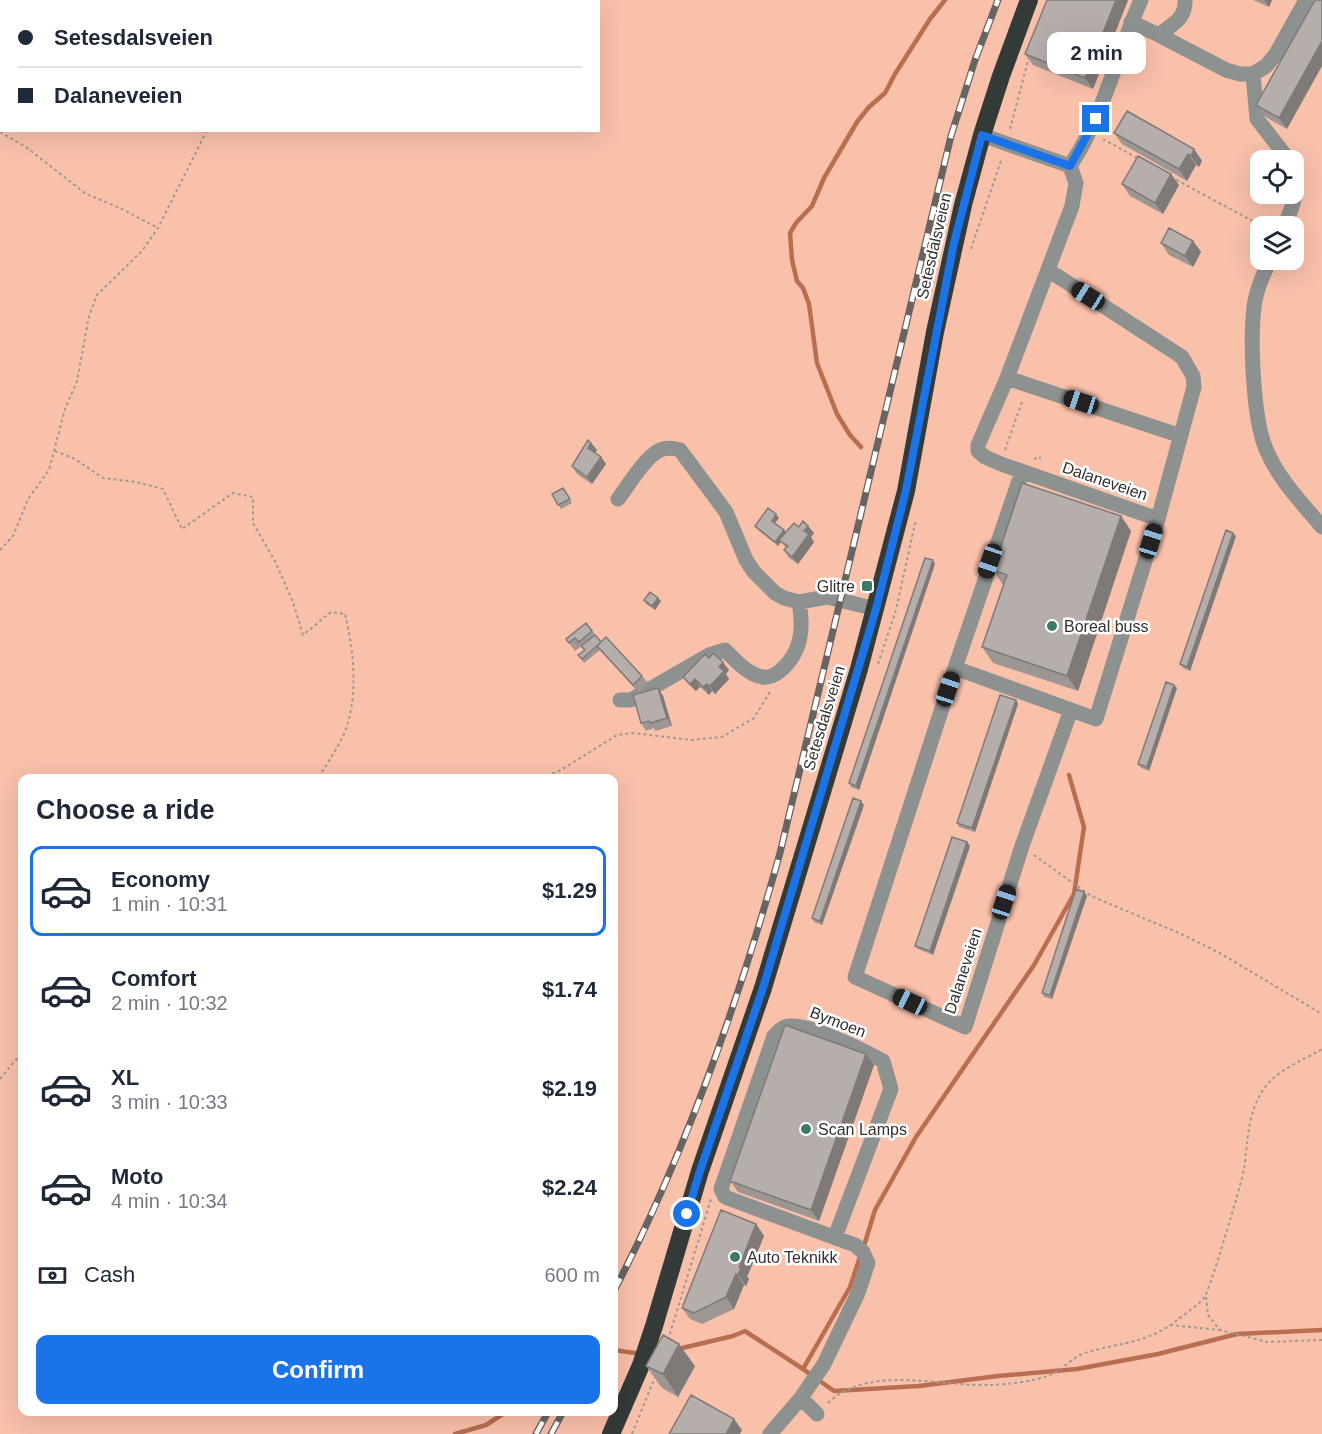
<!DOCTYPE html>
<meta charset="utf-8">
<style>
:root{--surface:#fff;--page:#f2f2f3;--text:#1f2937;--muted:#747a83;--line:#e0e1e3;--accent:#1a73e8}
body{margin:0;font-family:Helvetica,sans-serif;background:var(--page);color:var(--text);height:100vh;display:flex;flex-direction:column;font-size:22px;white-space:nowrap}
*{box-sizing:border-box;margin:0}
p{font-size:20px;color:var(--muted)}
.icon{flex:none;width:33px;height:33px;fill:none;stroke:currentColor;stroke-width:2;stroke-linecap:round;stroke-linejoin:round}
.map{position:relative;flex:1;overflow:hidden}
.panel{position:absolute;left:18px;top:774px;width:600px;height:642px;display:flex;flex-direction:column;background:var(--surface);border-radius:12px;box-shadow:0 6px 24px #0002}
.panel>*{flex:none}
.hud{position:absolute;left:0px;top:0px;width:600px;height:132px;box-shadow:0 6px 24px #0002;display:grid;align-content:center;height:132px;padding:0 18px;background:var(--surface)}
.tools{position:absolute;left:1250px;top:150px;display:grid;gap:12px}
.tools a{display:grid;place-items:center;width:54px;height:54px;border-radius:12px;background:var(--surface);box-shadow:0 6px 24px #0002;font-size:30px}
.end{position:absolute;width:27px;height:27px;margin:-14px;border:8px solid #1a73e8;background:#fff;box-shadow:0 0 0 3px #fff}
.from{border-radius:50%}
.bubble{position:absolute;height:42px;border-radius:12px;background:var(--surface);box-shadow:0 6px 24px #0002;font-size:20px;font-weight:700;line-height:42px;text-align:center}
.car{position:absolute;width:18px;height:36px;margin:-18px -9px;border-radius:8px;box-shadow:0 0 4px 2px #0007;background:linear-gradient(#222 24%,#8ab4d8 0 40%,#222 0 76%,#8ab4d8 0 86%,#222 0)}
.hud b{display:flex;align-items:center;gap:21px;height:57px;font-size:22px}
.hud b+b{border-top:2px solid var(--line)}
.hud i{width:15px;height:15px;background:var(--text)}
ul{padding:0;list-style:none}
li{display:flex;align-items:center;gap:18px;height:90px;margin:0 12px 9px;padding:0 6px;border:3px solid transparent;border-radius:12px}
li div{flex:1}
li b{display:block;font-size:22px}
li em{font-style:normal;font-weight:700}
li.active{border-color:var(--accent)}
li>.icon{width:54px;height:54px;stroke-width:1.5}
h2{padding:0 18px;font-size:27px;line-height:72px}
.pay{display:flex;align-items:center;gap:15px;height:66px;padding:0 18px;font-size:22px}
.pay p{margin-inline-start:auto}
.action{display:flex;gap:12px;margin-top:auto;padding:12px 18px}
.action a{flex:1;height:69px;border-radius:12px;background:var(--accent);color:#fff;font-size:24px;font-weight:700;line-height:69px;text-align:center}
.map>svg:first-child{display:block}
.green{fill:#f9c0aa;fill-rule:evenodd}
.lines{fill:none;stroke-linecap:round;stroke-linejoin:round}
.stream{stroke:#b86e4f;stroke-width:4.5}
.path{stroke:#9f9996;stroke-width:2;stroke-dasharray:3 3;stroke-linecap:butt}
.minor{stroke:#8d9190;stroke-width:15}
.highway{stroke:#333a37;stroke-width:18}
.rail-casing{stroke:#686461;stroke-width:7}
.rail{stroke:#fff;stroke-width:4.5;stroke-dasharray:14;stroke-linecap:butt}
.wall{fill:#9d9693}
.shaded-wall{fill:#7f7a78}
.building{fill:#b6aeab;stroke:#7f7a78;stroke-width:1.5}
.route{stroke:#1a73e8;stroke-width:8}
.poi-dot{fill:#3d7b68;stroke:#fff;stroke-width:2}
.labels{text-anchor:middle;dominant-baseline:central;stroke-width:5;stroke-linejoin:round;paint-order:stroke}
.street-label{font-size:16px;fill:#33302e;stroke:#fff}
.poi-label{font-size:16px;fill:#33302e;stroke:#fff;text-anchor:start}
</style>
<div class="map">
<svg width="1322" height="1434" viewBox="0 0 1322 1434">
<rect width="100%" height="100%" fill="#e7dfdc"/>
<!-- green -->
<path class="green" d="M0,0H1322V1434H0ZM2,2H598V130H2ZM1260,160H1293V194H1260ZM1260,226H1293V260H1260ZM22,778H614V1412H22Z"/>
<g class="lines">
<!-- stream -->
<path class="stream" d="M861,447L850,435L837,414L817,363L809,304L803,288L797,281L792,260L790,233L796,223L812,206L824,178L857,122L869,107L885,93L895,74L930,19L945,0
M863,1249L875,1210L916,1137L1034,965L1074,894L1084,827L1069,775
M860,1257L850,1287L803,1369L834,1391L919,1386L998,1376L1077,1369L1158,1354L1237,1334L1322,1330
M678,1349L733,1336L745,1331L803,1369
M614,1350L641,1354
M455,1434L486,1425L506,1412"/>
<!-- path -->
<path class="path" d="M217,2V0
M261,2L262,0
M1010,129L1029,57
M0,132L26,147L86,194L120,208L158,228
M1103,139L1137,158
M1171,177L1262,226
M971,249L1002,158
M1005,450L1023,399
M55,451L75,459L103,478L136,482L163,489L182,529L233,493L253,497V523L275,561L293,602L303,635L331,612L345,614C354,652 359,696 344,734C337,749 327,764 318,778
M1035,460L1036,457L1041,458
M1072,473L1073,471L1078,472
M1111,487L1112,483L1116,485
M0,550L13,536L28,499L49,470L65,409L77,381L89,316L97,295L142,251L158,228L207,130
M878,664L896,610L916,519
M541,778L561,770L617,735L633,733L691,740L722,737L754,718L771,690
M1034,855L1091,896L1179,933L1218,952L1322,1014
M0,1079L13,1063L22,1054
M1206,1297L1208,1315L1220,1330L1267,1342L1322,1340
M1170,1325L1220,1330
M668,1340L711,1199
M828,1403C868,1364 940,1387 990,1385C1009,1384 1034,1382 1052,1374C1063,1369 1071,1359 1082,1354C1113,1343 1142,1345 1172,1324C1182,1316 1195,1308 1204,1298C1209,1293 1242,1182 1244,1169C1248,1142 1247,1114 1263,1090C1276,1070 1302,1061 1322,1049
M632,1434L655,1377"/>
<!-- minor -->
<path class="minor" d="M1131,22L1159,35L1226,70L1240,74H1253L1266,66L1276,54L1306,0
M1159,35C1172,24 1186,19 1185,0
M1253,74L1257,119L1289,160
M982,135L1070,166L1076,183L1072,206L1007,378L978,445V451L985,457L1001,464L1158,519
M1070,166C1104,115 1116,56 1141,0
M1284,226C1293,207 1300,189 1293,168
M1270,260C1263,275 1256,290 1254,307C1250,340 1253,420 1266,449C1278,479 1302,503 1322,527
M1007,378L1181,436
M1022,472L955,668L1071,710
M618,499C628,486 645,457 660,450C667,447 673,448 680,450L726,512L746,560L754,572L775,593L784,598L799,602L827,597L876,609
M955,668L855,977L965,1027L1022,846L1071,710L1096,719L1158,519L1194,387L1193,376L1182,357L1048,270
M620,700H631L709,655L725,650C735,660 748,675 763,677C770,678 775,675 780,671C802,653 804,628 799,602
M801,1398L817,1414
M770,1434L801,1398L824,1364L858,1293L868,1263L863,1252L855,1245L725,1197L721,1189L774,1036C777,1033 781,1028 785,1027C804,1020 865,1051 883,1061L891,1089L835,1237"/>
<!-- highway -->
<path class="highway" d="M611,1434L641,1365L654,1326L700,1171L763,988L859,669L906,491L935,332L963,205L982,135L1001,76L1029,0"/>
<defs>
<path id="rail" d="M614,1291C686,1152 738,1004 780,853L951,136L975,60L998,0
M536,1434L548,1412
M551,1434L563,1412"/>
</defs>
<!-- rail casing -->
<use href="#rail" class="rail-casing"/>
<!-- rail -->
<use href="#rail" class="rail"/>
</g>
<!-- wall -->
<path class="wall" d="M1047,0H1128L1093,89L1033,65L1025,54Z
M1253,0H1272L1269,7Z
M1315,0L1287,129L1264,116L1256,105Z
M1114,133L1194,149L1202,161L1199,167L1196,165L1187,181L1122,144Z
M1171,174L1179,185L1163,214L1130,196L1122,184Z
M1193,241L1201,252L1193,267L1169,255L1161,243Z
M591,443L597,450L595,453L601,457L606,464L592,484L577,474L572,466Z
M563,488L572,503L561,509L552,494Z
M1121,516L1131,531L1078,691L993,663L982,647L1003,585L993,570Z
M779,518L775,523L786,532L799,527L808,526L814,533L811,537L814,542L798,564L789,558L784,550L786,548L781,542L778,546L758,530L755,526Z
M1236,536L1190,671L1183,668L1180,664Z
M935,564L859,790L851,787L849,783Z
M658,598L661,601L655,610L646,604L644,600Z
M586,623L601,642L642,676L648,683L638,692L600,650L584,663L578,655L584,650L581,646L575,651L566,639Z
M709,658L729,670L726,674L729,679L715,694L712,691L709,695L700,687L696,691L689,685L683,677Z
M658,688L663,696L672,726L655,731L654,728L646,731L641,723Z
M1177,688L1149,771L1141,768L1138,764Z
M1016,700L1018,704L975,832L959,827L957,823Z
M864,805L822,925L814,922L812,918Z
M970,846L933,955L918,949L915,946Z
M1084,892L1087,896L1052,999L1044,997L1042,993Z
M866,1054L874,1065L819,1221L738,1192L730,1181Z
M756,1224L764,1236L747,1277L749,1279L746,1286L744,1285L734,1309L702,1324L690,1319L682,1308Z
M646,1366H695L678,1397L662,1388Z"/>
<!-- shaded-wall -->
<path class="shaded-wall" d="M1116,0H1128L1093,89L1085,78Z
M1264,0H1272L1269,7Z
M1322,41V66L1287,129L1279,118Z
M1194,149L1202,161L1199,167L1191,156Z
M1188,154L1196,165L1187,181L1179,169Z
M1171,174L1179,185L1163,214L1155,203Z
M1193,241L1201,252L1193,267L1185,256Z
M591,443L597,450L593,455L588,448Z
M601,457L606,464L592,484L587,477Z
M776,514L779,518L774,524L772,521Z
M1121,516L1131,531L1078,691L1067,676Z
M808,526L814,533L811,537L814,542L798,564L792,557L804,531Z
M784,530L787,534L779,540L781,542L778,546L775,542Z
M1233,533L1236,536L1190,671L1187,667Z
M933,560L935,564L859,790L856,786Z
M658,598L661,601L655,610L652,606Z
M723,662L729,670L726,674L729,679L715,694L710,686L719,667Z
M695,679L700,687L696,691L690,684Z
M707,684L712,691L709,695L703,687Z
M1174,685L1177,688L1149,771L1147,767Z
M658,688L663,696L672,726L667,718Z
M1016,700L1018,704L975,832L972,828Z
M861,801L864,805L822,925L820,921Z
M967,842L970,846L933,955L930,951Z
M1084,892L1087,896L1052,999L1050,995Z
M866,1054L874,1065L819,1221L811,1210Z
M756,1224L764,1236L747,1277L749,1279L746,1286L738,1275L739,1267Z
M736,1274L744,1285L734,1309L726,1297Z
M679,1344L695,1366L678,1397L663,1374Z
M734,1419L742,1430L740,1434H726Z"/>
<!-- building -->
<path class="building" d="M1047,0H1116L1085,78L1025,54Z
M1315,0H1322V41L1279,118L1256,105Z
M1127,111L1194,149L1191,156L1188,154L1179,169L1114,133Z
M1138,156L1171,174L1155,203L1122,184Z
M1169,228L1193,241L1185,256L1161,243Z
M588,440L591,443L588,448L601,457L587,477L572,466Z
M1022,483L1121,516L1067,676L982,647L1007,575L993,570Z
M563,488L570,499L558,505L552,494Z
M768,508L776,514L772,521L784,530L775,542L755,526Z
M803,521L808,526L804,531L809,534L792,557L784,550L788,546L779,540L794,523L799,527Z
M1226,530L1233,533L1187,667L1180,664Z
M925,558L933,560L856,786L849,783Z
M650,592L658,598L652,606L644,600Z
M586,623L592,631L579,642L575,638L569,643L566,639Z
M595,635L601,642L582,659L578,655L585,650L581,646Z
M606,637L642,676L633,685L597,646Z
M713,653L723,662L719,667L724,671L710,686L707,684L703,687L695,679L690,684L683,677L705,654L709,658Z
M1166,682L1174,685L1147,767L1138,764Z
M658,688L667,718L650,723L649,721L641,723L633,695Z
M1000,695L1016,700L972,828L957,823Z
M853,798L861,801L820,921L812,918Z
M952,837L967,842L930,951L915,946Z
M1076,889L1084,892L1050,995L1042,993Z
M785,1025L866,1054L811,1210L730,1181Z
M721,1210L756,1224L739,1267L741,1268L738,1275L736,1274L726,1297L694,1313L682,1308Z
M663,1335L679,1344L663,1374L646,1366Z
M691,1395L734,1419L726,1434H669Z"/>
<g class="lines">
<!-- route -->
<path class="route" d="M687,1214L700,1171L763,988L876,609L906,490L954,243L982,135L1070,166L1096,119"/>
</g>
<!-- markers -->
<g class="poi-dot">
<rect x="861" y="580" width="12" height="12" rx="3"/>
<circle cx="1052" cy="626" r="6"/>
<circle cx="806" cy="1129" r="6"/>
<circle cx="735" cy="1257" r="6"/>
</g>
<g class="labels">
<!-- street labels -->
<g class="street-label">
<text transform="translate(934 246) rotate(-77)">Setesdalsveien</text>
<text transform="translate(1105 481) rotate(19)">Dalaneveien</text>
<text transform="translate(824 718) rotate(-73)">Setesdalsveien</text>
<text transform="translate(963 971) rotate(-72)">Dalaneveien</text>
<text transform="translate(838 1022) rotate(21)">Bymoen</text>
</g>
<!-- poi labels -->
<g class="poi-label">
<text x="855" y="586" text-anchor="end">Glitre</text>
<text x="1064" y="626">Boreal buss</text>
<text x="818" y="1129">Scan Lamps</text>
<text x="747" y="1257">Auto Teknikk</text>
</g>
</g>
</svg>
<div class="tools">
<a><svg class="icon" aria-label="locate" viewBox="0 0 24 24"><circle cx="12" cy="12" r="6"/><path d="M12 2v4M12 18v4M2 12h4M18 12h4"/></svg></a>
<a><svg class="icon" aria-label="layers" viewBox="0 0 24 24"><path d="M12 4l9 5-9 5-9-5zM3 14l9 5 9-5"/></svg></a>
</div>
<i class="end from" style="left:687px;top:1214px"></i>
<i class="end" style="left:1096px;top:119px"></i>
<div class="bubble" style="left:1047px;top:32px;width:99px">2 min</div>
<i class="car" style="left:1088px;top:296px;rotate:302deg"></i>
<i class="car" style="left:1081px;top:402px;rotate:288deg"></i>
<i class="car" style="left:1151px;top:541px;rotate:17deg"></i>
<i class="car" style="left:990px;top:561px;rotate:199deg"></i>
<i class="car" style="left:948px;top:689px;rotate:18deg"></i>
<i class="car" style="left:1004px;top:902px;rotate:18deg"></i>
<i class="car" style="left:910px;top:1002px;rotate:295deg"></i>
<div class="hud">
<b><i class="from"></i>Setesdalsveien</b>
<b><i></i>Dalaneveien</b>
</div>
<section class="panel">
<h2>Choose a ride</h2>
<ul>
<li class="active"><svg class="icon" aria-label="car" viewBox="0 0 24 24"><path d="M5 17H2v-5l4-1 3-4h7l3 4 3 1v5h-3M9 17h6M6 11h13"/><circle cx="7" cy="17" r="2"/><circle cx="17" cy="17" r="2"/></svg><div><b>Economy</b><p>1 min · 10:31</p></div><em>$1.29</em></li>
<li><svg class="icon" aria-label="car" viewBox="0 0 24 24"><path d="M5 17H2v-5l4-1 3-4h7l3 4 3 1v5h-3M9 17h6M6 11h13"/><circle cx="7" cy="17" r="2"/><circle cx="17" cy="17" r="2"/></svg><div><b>Comfort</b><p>2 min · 10:32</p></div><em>$1.74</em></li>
<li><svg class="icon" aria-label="car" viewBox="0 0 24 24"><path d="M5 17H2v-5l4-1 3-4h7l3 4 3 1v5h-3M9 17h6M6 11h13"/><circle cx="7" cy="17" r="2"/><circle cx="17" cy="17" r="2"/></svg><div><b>XL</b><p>3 min · 10:33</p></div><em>$2.19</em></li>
<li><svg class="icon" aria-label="car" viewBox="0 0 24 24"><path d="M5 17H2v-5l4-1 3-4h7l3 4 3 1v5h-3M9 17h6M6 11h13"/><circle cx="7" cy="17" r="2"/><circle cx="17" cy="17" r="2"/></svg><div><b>Moto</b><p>4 min · 10:34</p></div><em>$2.24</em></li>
</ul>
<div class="pay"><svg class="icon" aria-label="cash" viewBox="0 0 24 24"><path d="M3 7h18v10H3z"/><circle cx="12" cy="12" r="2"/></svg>Cash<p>600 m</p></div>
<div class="action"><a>Confirm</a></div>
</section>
</div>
